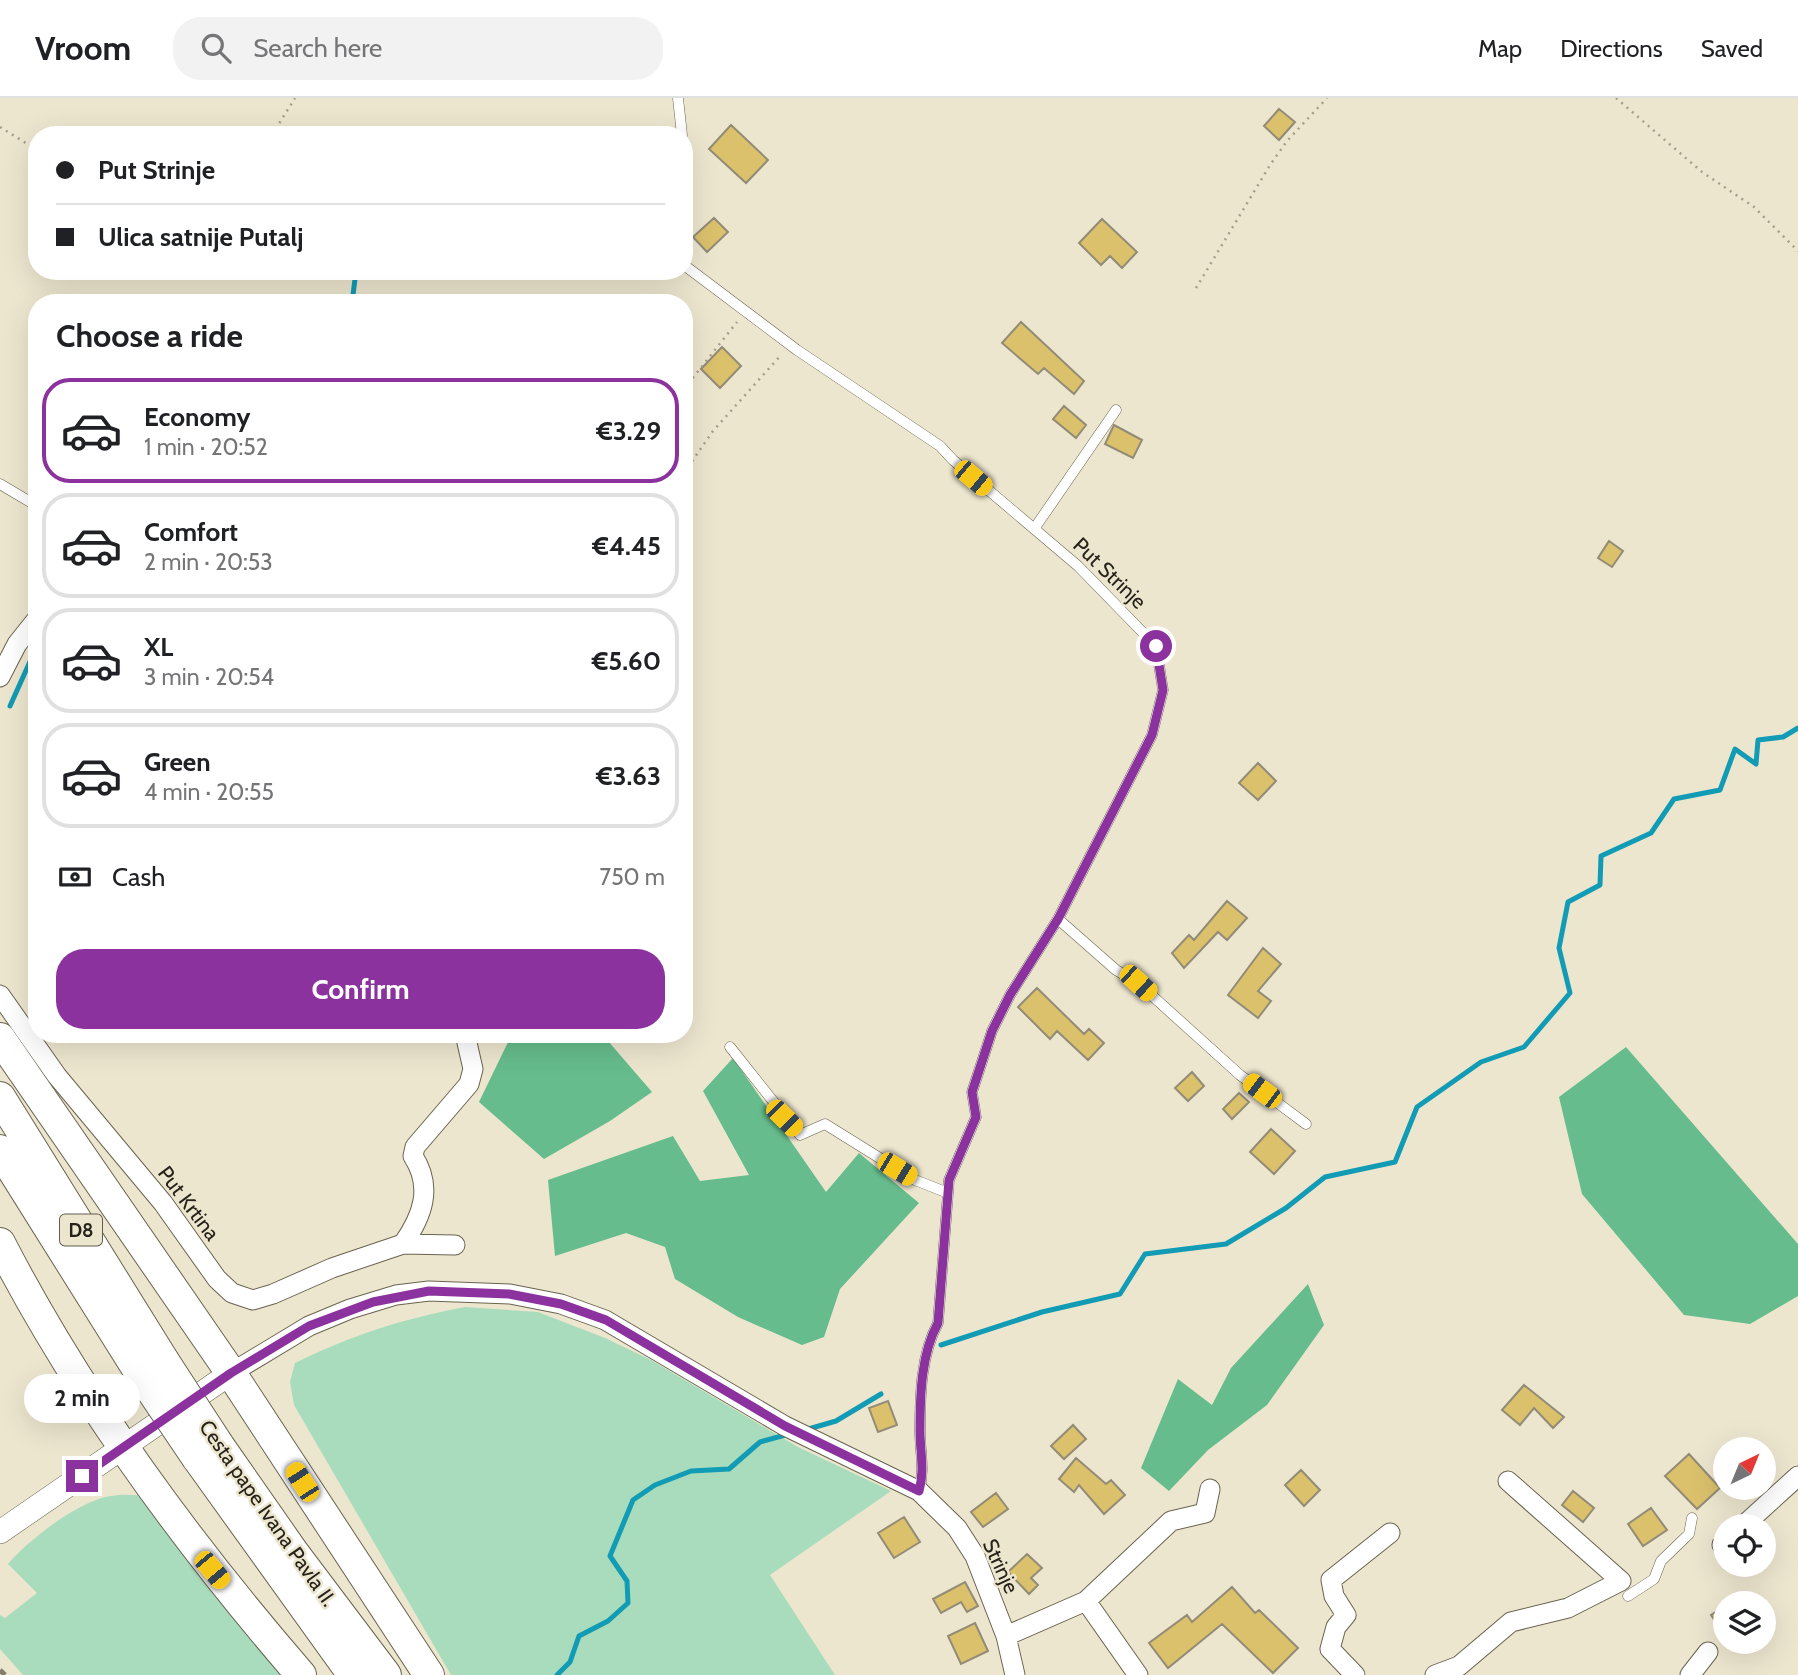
<!DOCTYPE html>
<meta charset="utf-8">
<style>
:root{--surface:#fff;--page:#f2f2f2;--text:#202124;--muted:#757577;--line:#e0e0e0;--accent:#8c329e}
body{margin:0;font-family:Cabin,sans-serif;background:var(--page);color:var(--text);height:100vh;display:flex;flex-direction:column;font-size:26px;white-space:nowrap}
*{box-sizing:border-box;margin:0}
p{font-size:23px;color:var(--muted)}
.icon{flex:none;width:38px;height:38px;fill:none;stroke:currentColor;stroke-width:2;stroke-linecap:round;stroke-linejoin:round}
.map{position:relative;flex:1;overflow:hidden}
.details{position:absolute;left:28px;top:196px;width:665px;height:749px;display:flex;flex-direction:column;background:var(--surface);border-radius:28px;box-shadow:0 7px 28px #0002}
.details>*{flex:none}
.top-card{position:absolute;left:28px;top:28px;width:665px;height:154px;border-radius:28px;box-shadow:0 7px 28px #0002;display:grid;align-content:center;height:154px;padding:0 28px;background:var(--surface)}
.needle{width:46px;rotate:43deg}
.fabs{position:absolute;left:1713px;top:1339px;display:grid;gap:14px}
.fabs a{display:grid;place-items:center;width:63px;height:63px;border-radius:50%;background:var(--surface);box-shadow:0 7px 28px #0002;font-size:35px}
.end{position:absolute;width:32px;height:32px;margin:-16px;border:9px solid #8c329e;background:#fff;box-shadow:0 0 0 4px #fff}
.from{border-radius:50%}
.bubble{position:absolute;height:49px;border-radius:24px;background:var(--surface);box-shadow:0 7px 28px #0002;font-size:23px;font-weight:700;line-height:49px;text-align:center}
.car{position:absolute;width:21px;height:42px;margin:-21px -10px;border-radius:9px;box-shadow:0 0 5px 2px #0007;background:linear-gradient(#f5c518 24%,#345 0 40%,#f5c518 0 76%,#345 0 86%,#f5c518 0)}
.top-card b{display:flex;align-items:center;gap:24px;height:66px;font-size:26px}
.top-card b+b{border-top:2px solid var(--line)}
.top-card i{width:18px;height:18px;background:var(--text)}
ul{padding:0;list-style:none}
li{display:flex;align-items:center;gap:21px;height:105px;margin:0 14px 10px;padding:0 14px;border:4px solid var(--line);border-radius:28px}
li div{flex:1}
li b{display:block;font-size:26px}
li em{font-style:normal;font-weight:700}
li.selected{border-color:var(--accent)}
li>.icon{width:63px;height:63px;stroke-width:1.5}
h2{padding:0 28px;font-size:32px;line-height:84px}
.pay{display:flex;align-items:center;gap:18px;height:77px;padding:0 28px;font-size:26px}
.pay p{margin-inline-start:auto}
.action{display:flex;gap:14px;margin-top:auto;padding:14px 28px}
.action a{flex:1;height:80px;border-radius:28px;background:var(--accent);color:#fff;font-size:28px;font-weight:700;line-height:80px;text-align:center}
header{display:flex;align-items:center;gap:42px;box-sizing:border-box;height:98px;padding:0 35px;background:var(--surface);border-bottom:2px solid var(--line)}
header strong{font-size:33px}
nav{display:flex;gap:38px;margin-inline-start:auto;font-size:24px}
.search{width:490px;height:63px;background:var(--page);display:flex;align-items:center;gap:18px;box-sizing:border-box;padding:0 24px;border-radius:28px;color:var(--muted);font-size:26px}
.map>svg:first-child{display:block}
.green{fill:#a8dcbc}
.forest{fill:#66bc8c}
.lines{fill:none;stroke-linecap:round;stroke-linejoin:round}
.stream{stroke:#129bb4;stroke-width:5}
.building{fill:#dbc16c;stroke:#928b76;stroke-width:2}
.service-casing{stroke:#69634f;stroke-width:11}
.minor-casing{stroke:#69634f;stroke-width:21}
.tertiary-casing{stroke:#69634f;stroke-width:24}
.primary-casing{stroke:#69634f;stroke-width:32}
.path{stroke:#a49e8d;stroke-width:2.5;stroke-dasharray:2 5;stroke-linecap:butt}
.service{stroke:#fff;stroke-width:10}
.minor{stroke:#fff;stroke-width:19}
.tertiary{stroke:#fff;stroke-width:23}
.primary{stroke:#fff;stroke-width:30}
.rail{stroke:#837e6f;stroke-width:5;stroke-dasharray:12 12;stroke-linecap:butt}
.primary-bridge-casing{stroke:#69634f;stroke-width:32;stroke-linecap:butt}
.primary-bridge{stroke:#fff;stroke-width:30}
.route{stroke:#8c329e;stroke-width:9}
.labels{text-anchor:middle;dominant-baseline:central;stroke-width:5;stroke-linejoin:round;paint-order:stroke}
.shield{fill:#ede6cf;stroke:#615d50;stroke-width:2}
.shield-label{font-size:19px;font-weight:bold;fill:#25221a}
.street-label{font-size:21px;fill:#25221a;stroke:#ede6cf}
</style>
<header>
<strong>Vroom</strong>
<div class="search"><svg class="icon" aria-label="search" viewBox="0 0 24 24"><circle cx="10" cy="10" r="6"/><path d="M15 15l6 6"/></svg>Search here</div>
<nav><a>Map</a><a>Directions</a><a>Saved</a></nav>
</header>
<div class="map">
<svg width="1798" height="1577" viewBox="0 0 1798 1577">
<rect width="100%" height="100%" fill="#ede6cf"/>
<!-- green -->
<path class="green" d="M465,1209L538,1214L605,1240L651,1262L798,1349L891,1393L770,1477L835,1577H451L294,1307L290,1284L295,1265C352,1237 402,1221 465,1209Z
M144,1397L285,1577H23L0,1551V1517L5,1520L37,1495L8,1466C28,1442 80,1402 111,1398C121,1396 133,1397 144,1397Z"/>
<!-- forest -->
<path class="forest" d="M512,936H602L652,994L610,1023L544,1061L479,1004Z
M1626,949L1798,1146V1198L1750,1226L1684,1217L1582,1096L1559,999Z
M733,960L826,1094L859,1055L919,1105L840,1191L824,1239L802,1247L738,1219L675,1181L665,1149L626,1135L555,1158L548,1082L673,1038L700,1083L749,1077L703,993Z
M1308,1186L1324,1227L1267,1307L1208,1352L1169,1393L1141,1370L1178,1281L1212,1307L1231,1270Z"/>
<g class="lines">
<!-- stream -->
<path class="stream" d="M352,205L356,173
M10,608L37,548
M941,1247L1042,1214L1120,1196L1145,1156L1226,1146L1286,1110L1325,1079L1395,1064L1417,1009L1481,964L1524,949L1570,895L1559,850L1568,804L1600,787L1601,758L1651,735L1674,701L1720,692L1735,651L1756,666L1758,642L1783,639L1798,630
M805,1332L836,1323L881,1296
M557,1577L570,1564L579,1538L608,1523L628,1505L627,1483L610,1458L633,1402L655,1387L691,1373L729,1371L760,1344L789,1336"/>
</g>
<!-- building -->
<path class="building" d="M1279,11L1295,24L1279,42L1264,28Z
M731,27L768,62L746,85L709,51Z
M714,120L728,134L707,154L693,139Z
M1102,121L1137,154L1122,170L1110,158L1101,167L1079,145Z
M1021,224L1084,283L1074,296L1044,270L1038,276L1002,245Z
M722,249L741,268L720,290L701,271Z
M1064,308L1086,327L1076,340L1053,321Z
M1114,327L1142,342L1133,360L1105,346Z
M1609,443L1623,453L1612,469L1598,460Z
M1258,665L1276,683L1258,702L1239,685Z
M1227,803L1247,820L1227,842L1218,834L1184,870L1172,855L1189,837L1194,842Z
M1263,850L1281,866L1258,893L1271,903L1258,920L1228,897Z
M1037,890L1084,936L1089,931L1104,945L1088,962L1057,933L1050,941L1018,909Z
M1192,974L1204,988L1188,1003L1175,990Z
M1239,995L1249,1004L1232,1021L1223,1011Z
M1271,1031L1295,1053L1274,1076L1250,1054Z
M1524,1287L1564,1319L1553,1330L1534,1310L1520,1327L1502,1312Z
M888,1303L897,1327L878,1334L869,1310Z
M1073,1327L1086,1341L1064,1361L1051,1348Z
M1689,1356L1720,1390L1697,1411L1665,1378Z
M1076,1360L1106,1386L1111,1382L1125,1397L1104,1416L1079,1387L1074,1394L1059,1381Z
M1301,1372L1320,1392L1304,1408L1285,1387Z
M1573,1393L1594,1410L1583,1424L1562,1407Z
M996,1395L1008,1411L983,1429L971,1414Z
M1651,1410L1667,1432L1643,1448L1628,1426Z
M904,1419L920,1444L894,1460L878,1435Z
M1027,1456L1042,1470L1031,1480L1038,1487L1029,1496L1008,1474Z
M965,1484L978,1508L967,1514L961,1504L941,1515L933,1501Z
M1232,1489L1255,1515L1259,1512L1298,1550L1273,1575L1222,1526L1168,1570L1149,1545L1187,1517L1192,1524Z
M1726,1507V1539L1711,1517Z
M975,1525L988,1553L961,1566L948,1538Z"/>
<g class="lines">
<defs>
<path id="service" d="M678,0L682,37
M684,167L797,252L940,348L953,362L1078,468L1156,548L1163,592L1152,637L1058,821L1010,897L992,933L972,994L976,1019L949,1082L938,1225C921,1256 920,1297 920,1333C920,1354 925,1372 919,1393
M0,386L37,408
M1034,431L1116,312
M1058,821L1116,872L1138,885L1240,977L1306,1026
M730,949L800,1037L825,1026L915,1082L948,1095
M1628,1498L1654,1481L1661,1463L1689,1436L1692,1420"/>
<path id="minor" d="M0,579L17,546L37,521
M0,897L57,978L163,1105L217,1181L232,1195L253,1202L273,1196L332,1170L403,1146L455,1147
M403,1146C423,1117 433,1089 413,1058L415,1049L469,986L473,971L465,936
M231,1275L309,1228L350,1211L396,1197L429,1193L510,1196L561,1206L605,1222L785,1328L919,1393L957,1430L975,1458L1006,1538L1015,1577
M1743,1428L1798,1378
M1722,1447L1726,1444
M1086,1503L1138,1577
M1006,1538L1086,1503L1171,1423L1205,1415L1210,1391
M1355,1577L1330,1551L1336,1529L1346,1517L1334,1498L1331,1482L1390,1435
M1435,1577L1459,1568L1511,1524L1568,1510L1621,1483L1508,1383
M1690,1577L1708,1554"/>
<path id="tertiary" d="M0,1434L231,1275"/>
<path id="primary" d="M0,940L231,1275L429,1577
M0,999L164,1263
M0,1052L141,1277
M0,1145C81,1302 186,1444 301,1577
M218,1346L294,1455L386,1577
M197,1360L353,1577"/>
</defs>
<!-- service casing -->
<use href="#service" class="service-casing"/>
<!-- minor casing -->
<use href="#minor" class="minor-casing"/>
<!-- tertiary casing -->
<use href="#tertiary" class="tertiary-casing"/>
<!-- primary casing -->
<use href="#primary" class="primary-casing"/>
<!-- path -->
<path class="path" d="M1616,0L1702,74L1754,109L1798,153
M0,29L37,52
M272,37L295,0
M1196,190L1270,67L1287,43L1327,0
M684,291L737,224
M688,369L713,333L781,257"/>
<!-- service -->
<use href="#service" class="service"/>
<!-- minor -->
<use href="#minor" class="minor"/>
<!-- tertiary -->
<use href="#tertiary" class="tertiary"/>
<!-- primary -->
<use href="#primary" class="primary"/>
<!-- rail -->
<path class="rail" d="M0,1572L5,1577"/>
<defs>
<path id="primary-bridge" d="M164,1263L218,1346
M141,1277L197,1360"/>
</defs>
<!-- primary-bridge casing -->
<use href="#primary-bridge" class="primary-bridge-casing"/>
<!-- primary-bridge -->
<use href="#primary-bridge" class="primary-bridge"/>
</g>
<g class="lines">
<!-- route -->
<path class="route" d="M82,1378L231,1275L309,1228L373,1204L429,1193L509,1196L561,1206L606,1222L785,1328L919,1393C925,1372 920,1354 920,1333C920,1297 921,1256 938,1225L949,1082L976,1019L972,994L992,933L1010,897L1058,821L1152,637L1163,592L1156,548"/>
</g>
<g class="labels">
<!-- shield labels -->
<rect class="shield" x="60" y="1116.5" width="42" height="31" rx="5"/>
<g class="shield-label">
<text x="81" y="1132">D8</text>
</g>
<!-- street labels -->
<g class="street-label">
<text transform="translate(1110 475) rotate(44)">Put Strinje</text>
<text transform="translate(189 1105) rotate(53)">Put Krtina</text>
<text transform="translate(268 1415) rotate(55)">Cesta pape Ivana Pavla II.</text>
<text transform="translate(1001 1468) rotate(65)">Strinje</text>
</g>
</g>
</svg>
<div class="fabs">
<a><svg class="needle" viewBox="-14 -14 28 28"><path d="M0-13l5 13h-10z" fill="#e53935"/><path d="M0 13l5-13h-10z" fill="#757577"/></svg></a>
<a><svg class="icon" aria-label="locate" viewBox="0 0 24 24"><circle cx="12" cy="12" r="6"/><path d="M12 2v4M12 18v4M2 12h4M18 12h4"/></svg></a>
<a><svg class="icon" aria-label="layers" viewBox="0 0 24 24"><path d="M12 4l9 5-9 5-9-5zM3 14l9 5 9-5"/></svg></a>
</div>
<i class="end from" style="left:1156px;top:548px"></i>
<i class="end" style="left:82px;top:1378px"></i>
<div class="bubble" style="left:24px;top:1276px;width:116px">2 min</div>
<i class="car" style="left:973px;top:380px;rotate:130deg"></i>
<i class="car" style="left:1138px;top:885px;rotate:132deg"></i>
<i class="car" style="left:1262px;top:993px;rotate:307deg"></i>
<i class="car" style="left:784px;top:1020px;rotate:135deg"></i>
<i class="car" style="left:897px;top:1071px;rotate:121deg"></i>
<i class="car" style="left:302px;top:1384px;rotate:327deg"></i>
<i class="car" style="left:212px;top:1472px;rotate:140deg"></i>
<div class="top-card">
<b><i class="from"></i>Put Strinje</b>
<b><i></i>Ulica satnije Putalj</b>
</div>
<section class="details">
<h2>Choose a ride</h2>
<ul>
<li class="selected"><svg class="icon" aria-label="car" viewBox="0 0 24 24"><path d="M5 17H2v-5l4-1 3-4h7l3 4 3 1v5h-3M9 17h6M6 11h13"/><circle cx="7" cy="17" r="2"/><circle cx="17" cy="17" r="2"/></svg><div><b>Economy</b><p>1 min · 20:52</p></div><em>€3.29</em></li>
<li><svg class="icon" aria-label="car" viewBox="0 0 24 24"><path d="M5 17H2v-5l4-1 3-4h7l3 4 3 1v5h-3M9 17h6M6 11h13"/><circle cx="7" cy="17" r="2"/><circle cx="17" cy="17" r="2"/></svg><div><b>Comfort</b><p>2 min · 20:53</p></div><em>€4.45</em></li>
<li><svg class="icon" aria-label="car" viewBox="0 0 24 24"><path d="M5 17H2v-5l4-1 3-4h7l3 4 3 1v5h-3M9 17h6M6 11h13"/><circle cx="7" cy="17" r="2"/><circle cx="17" cy="17" r="2"/></svg><div><b>XL</b><p>3 min · 20:54</p></div><em>€5.60</em></li>
<li><svg class="icon" aria-label="car" viewBox="0 0 24 24"><path d="M5 17H2v-5l4-1 3-4h7l3 4 3 1v5h-3M9 17h6M6 11h13"/><circle cx="7" cy="17" r="2"/><circle cx="17" cy="17" r="2"/></svg><div><b>Green</b><p>4 min · 20:55</p></div><em>€3.63</em></li>
</ul>
<div class="pay"><svg class="icon" aria-label="cash" viewBox="0 0 24 24"><path d="M3 7h18v10H3z"/><circle cx="12" cy="12" r="2"/></svg>Cash<p>750 m</p></div>
<div class="action"><a>Confirm</a></div>
</section>
</div>
